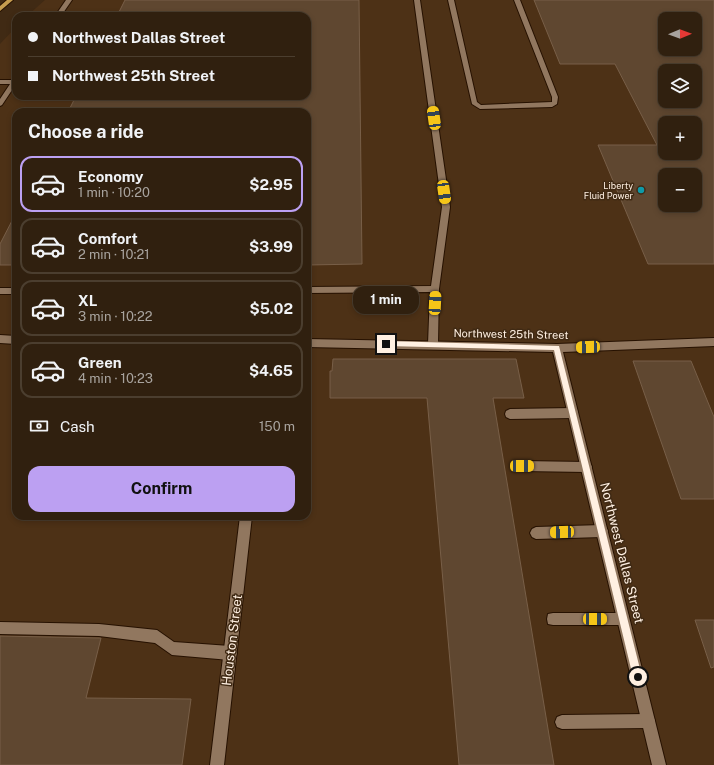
<!DOCTYPE html>
<meta charset="utf-8">
<style>
:root{--surface:#30200f;--page:#3c2d1d;--text:#f1f3f6;--muted:#a8a39e;--line:#4b3e2f;--accent:#bca0f2}
body{margin:0;font-family:"Public Sans",sans-serif;background:var(--page);color:var(--text);height:100vh;display:flex;flex-direction:column;font-size:15px;white-space:nowrap}
*{box-sizing:border-box;margin:0}
p{font-size:13px;color:var(--muted)}
.icon{flex:none;width:22px;height:22px;fill:none;stroke:currentColor;stroke-width:2;stroke-linecap:round;stroke-linejoin:round}
.map{position:relative;flex:1;overflow:hidden}
.details{position:absolute;left:12px;top:108px;width:299px;height:412px;display:flex;flex-direction:column;background:var(--surface);border-radius:12px;box-shadow:0 2px 6px #0003,0 0 0 1px var(--line)}
.details>*{flex:none}
.banner{position:absolute;left:12px;top:12px;width:299px;height:88px;border-radius:12px;box-shadow:0 2px 6px #0003,0 0 0 1px var(--line);display:grid;align-content:center;height:88px;padding:0 16px;background:var(--surface)}
.needle{width:26px;rotate:89deg}
.tools{position:absolute;left:658px;top:12px;display:grid;gap:8px}
.tools a{display:grid;place-items:center;width:44px;height:44px;border-radius:8px;background:var(--surface);box-shadow:0 2px 6px #0003,0 0 0 1px var(--line);font-size:20px}
.end{position:absolute;width:18px;height:18px;margin:-9px;border:5px solid #fff0e2;background:#111;box-shadow:0 0 0 2px #111}
.from{border-radius:50%}
.bubble{position:absolute;height:28px;border-radius:12px;background:var(--surface);box-shadow:0 2px 6px #0003,0 0 0 1px var(--line);font-size:13px;font-weight:700;line-height:28px;text-align:center}
.car{position:absolute;width:12px;height:24px;margin:-12px -6px;border-radius:5px;box-shadow:0 0 3px 1px #0007;background:linear-gradient(#f5c518 24%,#345 0 40%,#f5c518 0 76%,#345 0 86%,#f5c518 0)}
.banner b{display:flex;align-items:center;gap:14px;height:38px;font-size:15px}
.banner b+b{border-top:1px solid var(--line)}
.banner i{width:10px;height:10px;background:var(--text)}
ul{padding:0;list-style:none}
li{display:flex;align-items:center;gap:12px;height:56px;margin:0 8px 6px;padding:0 8px;border:2px solid var(--line);border-radius:12px}
li div{flex:1}
li b{display:block;font-size:15px}
li em{font-style:normal;font-weight:700}
li.active{border-color:var(--accent)}
li>.icon{width:36px;height:36px;stroke-width:1.5}
h2{padding:0 16px;font-size:18px;line-height:48px}
.pay{display:flex;align-items:center;gap:10px;height:44px;padding:0 16px;font-size:15px}
.pay p{margin-inline-start:auto}
.button{display:flex;gap:8px;margin-top:auto;padding:8px 16px}
.button a{flex:1;height:46px;border-radius:12px;background:var(--accent);color:#111;font-size:16px;font-weight:700;line-height:46px;text-align:center}
.map>svg:first-child{display:block}
.built{fill:#4d3116;fill-rule:evenodd}
.building{fill:#5f4730;stroke:#785f48;fill-rule:evenodd}
.lines{fill:none;stroke-linecap:round;stroke-linejoin:round}
.service-casing{stroke:#261100;stroke-width:2}
.minor-casing{stroke:#261100;stroke-width:2}
.primary-casing{stroke:#261100;stroke-width:2}
.service{fill:#91775f;fill-rule:evenodd}
.minor{fill:#91775f;fill-rule:evenodd}
.primary{fill:#c59c4f;fill-rule:evenodd}
.route{fill:#fff0e2}
.culture-dot{fill:#0f9aa8;stroke:#402a14;stroke-width:1.5}
.labels{text-anchor:middle;dominant-baseline:central;stroke-width:3;stroke-linejoin:round;paint-order:stroke}
.far-poi-label{font-size:9px;fill:#fff0e2;stroke:#402a14;text-anchor:end}
.street-label{font-size:11px;fill:#fff0e2;stroke:#402a14}
.near-street-label{font-size:13px;fill:#fff0e2;stroke:#402a14}
</style>
<div class="map">
<svg width="714" height="765" viewBox="0 0 714 765">
<rect width="100%" height="100%" fill="#402a14"/>
<!-- built -->
<path class="built" d="M45,0H714V765H0V44L16,27V96H307V16H27ZM665,19H695V49H665ZM665,71H695V101H665ZM16,112H307V516H16ZM665,123H695V153H665ZM665,175H695V205H665Z"/>
<!-- building -->
<path class="building" d="M125,0H359L362,264L307,265V112H68L76,96H307V16H117Z
M534,0H714V264H648L598,145H657L615,64H560ZM665,19H695V49H665ZM665,71H695V101H665ZM665,123H695V153H665ZM665,175H695V205H665Z
M16,213V265H0V244Z
M333,359H516L524,398H493L554,765H459L427,398H330V371H332Z
M633,361H691L714,417V499H681Z
M695,620H714V667L711,668Z
M0,636L101,638L86,698L191,699L182,765H0Z"/>
<g class="lines">
<defs>
<path id="service" d="M66,0H72L61,16H55Z
M414,0H420L450,207L439,289L438,344L436,347H430L428,344L430,292L307,293V287L431,286L442,207Z
M448,0H454L477,102L481,105L552,102V97L514,0H520L558,97L557,104L552,107L480,109L472,104Z
M16,77V84L2,105L0,106V99L10,84H0V80H12Z
M0,288H16V294H0Z
M573,408L577,410L578,413L577,416L573,418L510,419L506,417L505,414L506,411L510,409Z
M522,461L586,462L590,463L592,467L590,471L586,472L522,471L518,470L516,466L518,462Z
M602,525L606,527L608,531L606,535L602,537L536,539L532,537L530,533L532,529L536,527Z
M553,613H623L628,614L629,619L628,624L623,625H553L548,624L547,619L548,614Z
M0,622L99,624L157,630L174,642L230,646L235,648L237,653L235,658L230,660L172,655L155,643L99,636L0,634Z
M648,714L653,716L655,721L653,726L648,728L562,729L557,727L555,722L557,717L562,715Z"/>
<path id="minor" d="M0,335L16,336V344L0,343Z
M714,338V346L563,352L666,765H652L553,352L307,347V339L557,344Z
M240,516H252L224,765H210Z"/>
<path id="primary" d="M7,0H13L0,11V6Z"/>
</defs>
<!-- service casing -->
<use href="#service" class="service-casing"/>
<!-- minor casing -->
<use href="#minor" class="minor-casing"/>
<!-- primary casing -->
<use href="#primary" class="primary-casing"/>
<!-- service -->
<use href="#service" class="service"/>
<!-- minor -->
<use href="#minor" class="minor"/>
<!-- primary -->
<use href="#primary" class="primary"/>
</g>
<!-- route -->
<path class="route" d="M386,341L559,346L642,677L641,680L638,681L634,680L633,677L554,350L386,346L382,344Z"/>
<!-- markers -->
<circle class="culture-dot" cx="641" cy="190" r="4"/>
<g class="labels">
<!-- far-poi labels -->
<g class="far-poi-label">
<text x="633" y="185">Liberty<tspan x="633" dy="10">Fluid Power</tspan></text>
</g>
<!-- street labels -->
<g class="street-label">
<text transform="translate(511 334) rotate(1)">Northwest 25th Street</text>
</g>
<!-- near-street labels -->
<g class="near-street-label">
<text transform="translate(622 553) rotate(76)">Northwest Dallas Street</text>
<text transform="translate(232 640) rotate(-83)">Houston Street</text>
</g>
</g>
</svg>
<div class="tools">
<a><svg class="needle" viewBox="-14 -14 28 28"><path d="M0-13l5 13h-10z" fill="#e53935"/><path d="M0 13l5-13h-10z" fill="#a8a39e"/></svg></a>
<a><svg class="icon" aria-label="layers" viewBox="0 0 24 24"><path d="M12 4l9 5-9 5-9-5zM3 14l9 5 9-5"/></svg></a>
<a>+</a>
<a>−</a>
</div>
<i class="end from" style="left:638px;top:677px"></i>
<i class="end" style="left:386px;top:344px"></i>
<div class="bubble" style="left:353px;top:286px;width:66px">1 min</div>
<i class="car" style="left:434px;top:118px;rotate:352deg"></i>
<i class="car" style="left:444px;top:192px;rotate:172deg"></i>
<i class="car" style="left:435px;top:303px;rotate:3deg"></i>
<i class="car" style="left:588px;top:347px;rotate:268deg"></i>
<i class="car" style="left:522px;top:466px;rotate:90deg"></i>
<i class="car" style="left:562px;top:532px;rotate:268deg"></i>
<i class="car" style="left:595px;top:619px;rotate:90deg"></i>
<div class="banner">
<b><i class="from"></i>Northwest Dallas Street</b>
<b><i></i>Northwest 25th Street</b>
</div>
<section class="details">
<h2>Choose a ride</h2>
<ul>
<li class="active"><svg class="icon" aria-label="car" viewBox="0 0 24 24"><path d="M5 17H2v-5l4-1 3-4h7l3 4 3 1v5h-3M9 17h6M6 11h13"/><circle cx="7" cy="17" r="2"/><circle cx="17" cy="17" r="2"/></svg><div><b>Economy</b><p>1 min · 10:20</p></div><em>$2.95</em></li>
<li><svg class="icon" aria-label="car" viewBox="0 0 24 24"><path d="M5 17H2v-5l4-1 3-4h7l3 4 3 1v5h-3M9 17h6M6 11h13"/><circle cx="7" cy="17" r="2"/><circle cx="17" cy="17" r="2"/></svg><div><b>Comfort</b><p>2 min · 10:21</p></div><em>$3.99</em></li>
<li><svg class="icon" aria-label="car" viewBox="0 0 24 24"><path d="M5 17H2v-5l4-1 3-4h7l3 4 3 1v5h-3M9 17h6M6 11h13"/><circle cx="7" cy="17" r="2"/><circle cx="17" cy="17" r="2"/></svg><div><b>XL</b><p>3 min · 10:22</p></div><em>$5.02</em></li>
<li><svg class="icon" aria-label="car" viewBox="0 0 24 24"><path d="M5 17H2v-5l4-1 3-4h7l3 4 3 1v5h-3M9 17h6M6 11h13"/><circle cx="7" cy="17" r="2"/><circle cx="17" cy="17" r="2"/></svg><div><b>Green</b><p>4 min · 10:23</p></div><em>$4.65</em></li>
</ul>
<div class="pay"><svg class="icon" aria-label="cash" viewBox="0 0 24 24"><path d="M3 7h18v10H3z"/><circle cx="12" cy="12" r="2"/></svg>Cash<p>150 m</p></div>
<div class="button"><a>Confirm</a></div>
</section>
</div>
